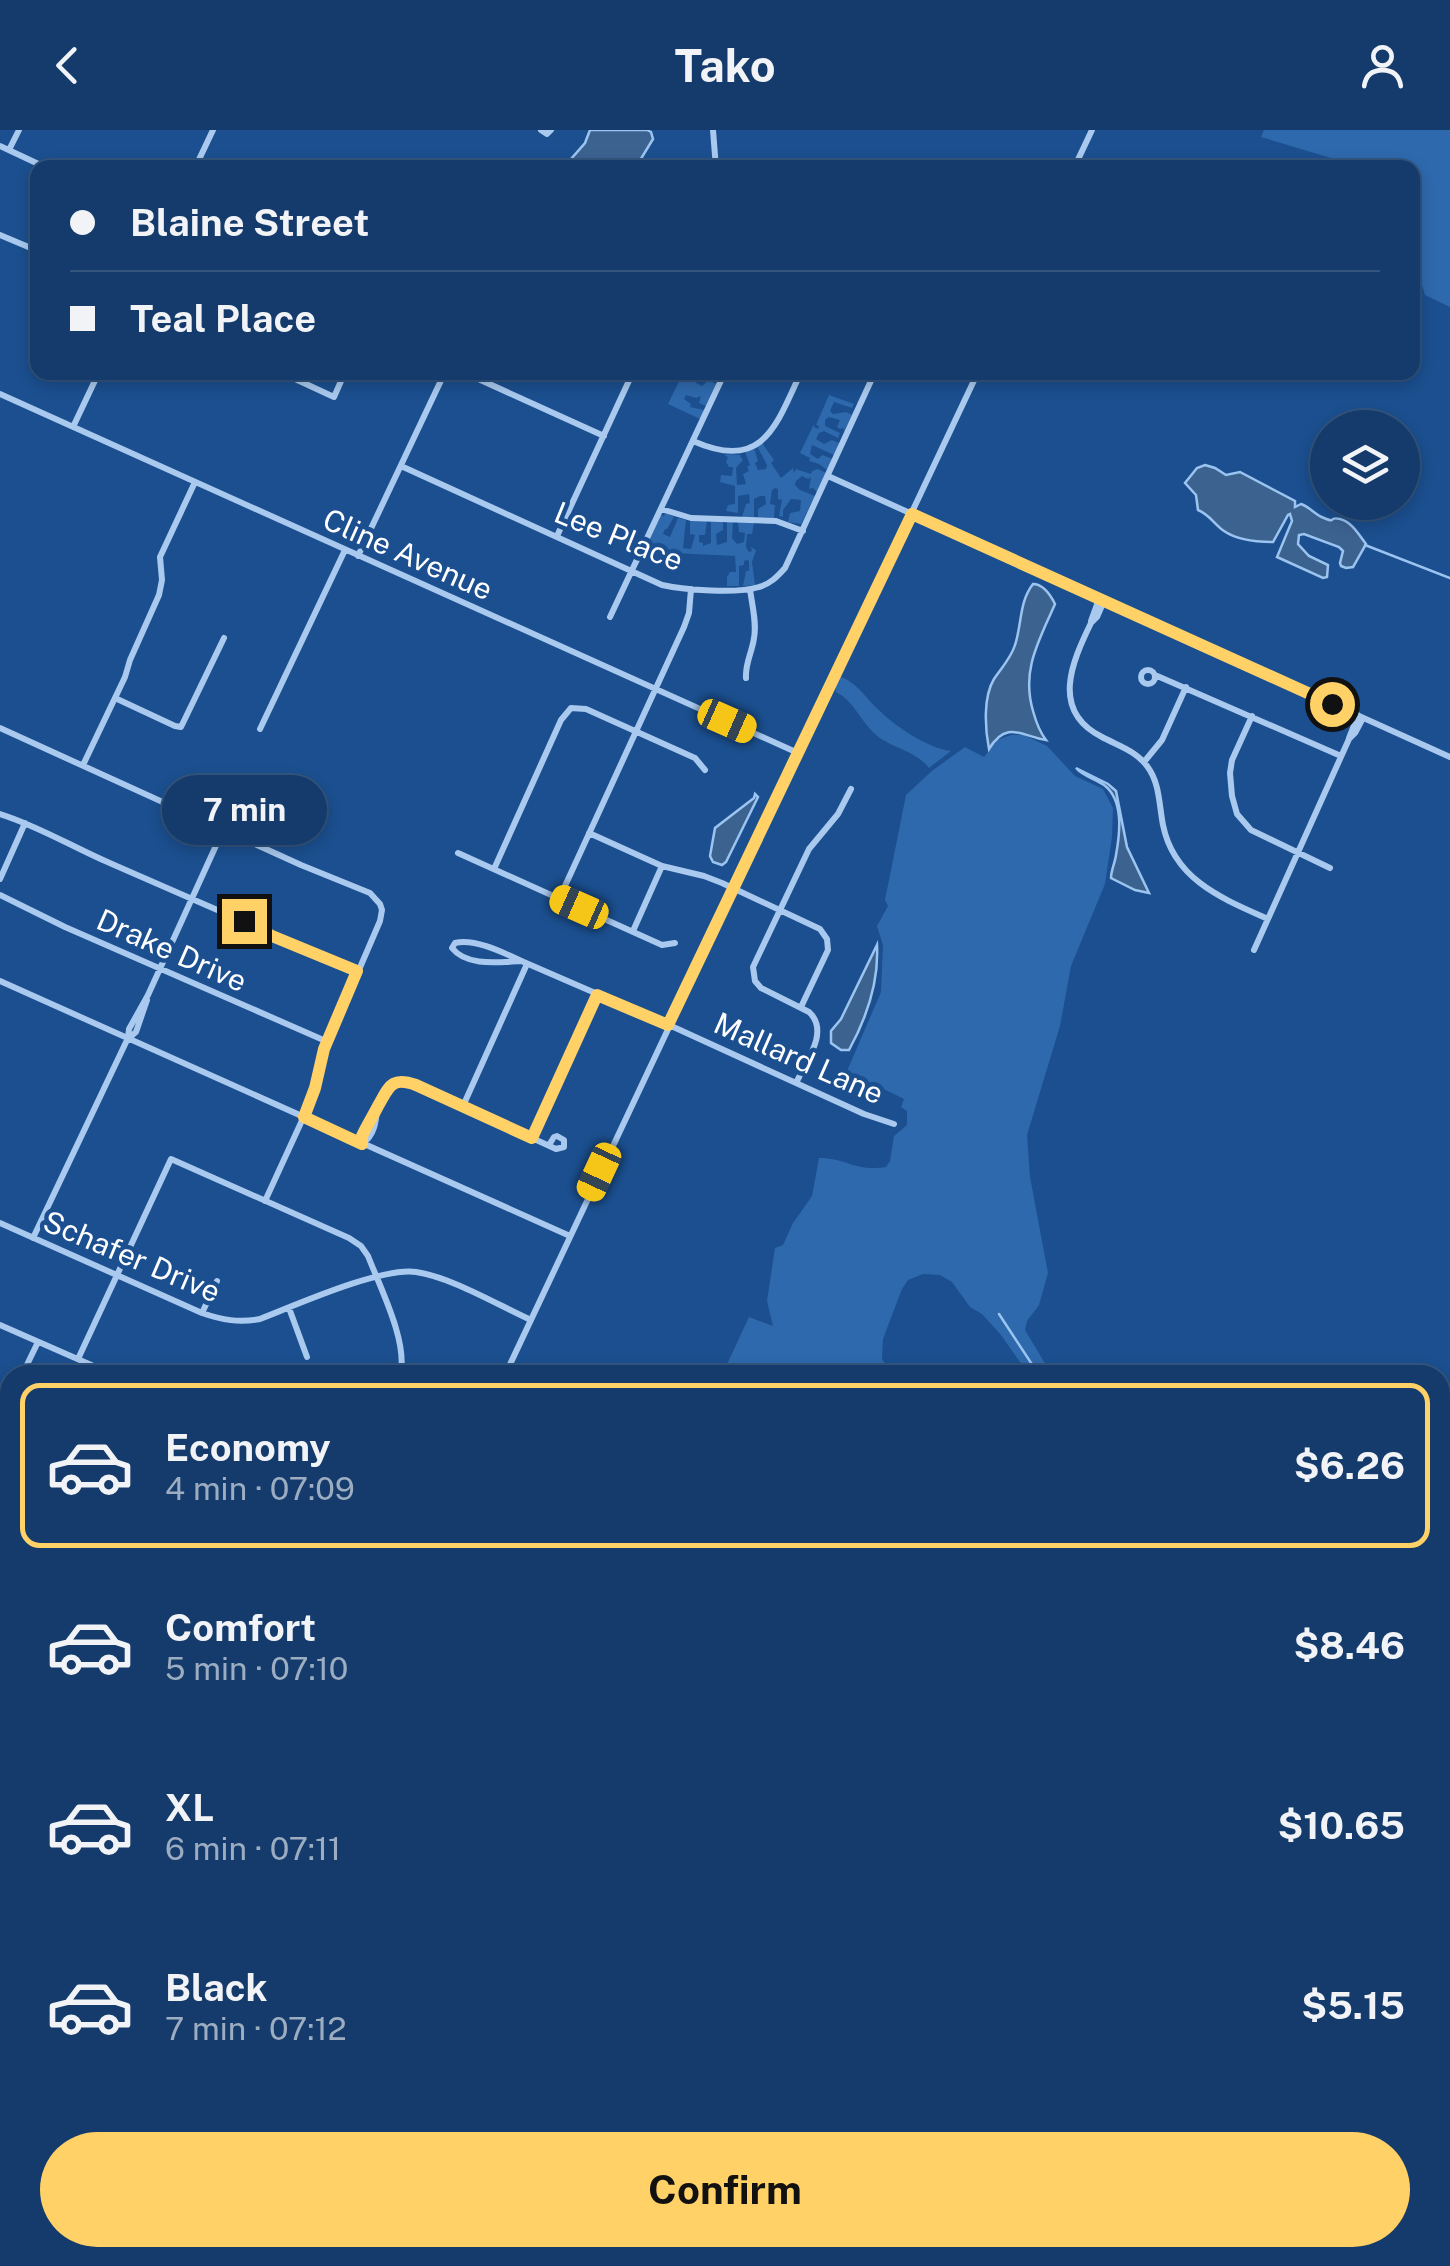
<!DOCTYPE html>
<meta charset="utf-8">
<style>
:root{--surface:#143b6b;--page:#214673;--text:#f1f3f6;--muted:#9dadc1;--line:#33557e;--accent:#ffd166}
body{margin:0;font-family:"Public Sans",sans-serif;background:var(--page);color:var(--text);height:100vh;display:flex;flex-direction:column;font-size:38px;white-space:nowrap}
*{box-sizing:border-box;margin:0}
p{font-size:32px;color:var(--muted)}
.icon{flex:none;width:55px;height:55px;fill:none;stroke:currentColor;stroke-width:2;stroke-linecap:round;stroke-linejoin:round}
.map{position:relative;flex:1;overflow:hidden}
.side{position:absolute;left:0px;top:1235px;width:1450px;height:902px;display:flex;flex-direction:column;background:var(--surface);border-radius:30px 30px 0 0;box-shadow:0 5px 15px #0003,0 0 0 2px var(--line)}
.side>*{flex:none}
.banner{position:absolute;left:30px;top:30px;width:1390px;height:220px;border-radius:20px;box-shadow:0 5px 15px #0003,0 0 0 2px var(--line);display:grid;align-content:center;height:220px;padding:0 40px;background:var(--surface)}
.fabs{position:absolute;left:1310px;top:280px;display:grid;gap:20px}
.fabs a{display:grid;place-items:center;width:110px;height:110px;border-radius:50%;background:var(--surface);box-shadow:0 5px 15px #0003,0 0 0 2px var(--line);font-size:50px}
.end{position:absolute;width:45px;height:45px;margin:-22px;border:12px solid #ffd166;background:#111;box-shadow:0 0 0 5px #111}
.from{border-radius:50%}
.bubble{position:absolute;height:70px;border-radius:35px;background:var(--surface);box-shadow:0 5px 15px #0003,0 0 0 2px var(--line);font-size:32px;font-weight:700;line-height:70px;text-align:center}
.car{position:absolute;width:30px;height:60px;margin:-30px -15px;border-radius:12px;box-shadow:0 0 8px 2px #0007;background:linear-gradient(#f5c518 24%,#345 0 40%,#f5c518 0 76%,#345 0 86%,#f5c518 0)}
.banner b{display:flex;align-items:center;gap:35px;height:95px;font-size:38px}
.banner b+b{border-top:2px solid var(--line)}
.banner i{width:25px;height:25px;background:var(--text)}
ul{padding:18px 0 0;list-style:none}
li{display:flex;align-items:center;gap:30px;height:165px;margin:0 20px 15px;padding:0 20px;border:5px solid transparent;border-radius:20px}
li div{flex:1}
li b{display:block;font-size:38px}
li em{font-style:normal;font-weight:700}
li.on{border-color:var(--accent)}
li>.icon{width:90px;height:90px;stroke-width:1.5}
.button{display:flex;gap:20px;margin-top:auto;padding:20px 40px}
.button a{flex:1;height:115px;border-radius:60px;background:var(--accent);color:#111;font-size:40px;font-weight:700;line-height:115px;text-align:center}
header{display:flex;justify-content:space-between;align-items:center;height:130px;padding:0 40px;background:var(--surface);font-size:45px;font-weight:700}
.map>svg:first-child{display:block}
.green{fill:#2e69ad}
.water{fill:#3c6290;stroke:#9cc4f0;stroke-width:2.5}
.lines{fill:none;stroke-linecap:round;stroke-linejoin:round}
.stream{stroke:#9cc4f0;stroke-width:2.5}
.minor{stroke:#a9c9ee;stroke-width:6}
.route{stroke:#ffd166;stroke-width:12}
.labels{text-anchor:middle;dominant-baseline:central;stroke-width:9;stroke-linejoin:round;paint-order:stroke}
.street-label{font-size:30px;fill:#fff;stroke:#1b4f8f}
</style>
<header><svg class="icon" aria-label="back" viewBox="0 0 24 24"><path d="M15 5l-7 7 7 7"/></svg>Tako<svg class="icon" aria-label="person" viewBox="0 0 24 24"><circle cx="12" cy="8" r="4"/><path d="M4 21q1-7 8-7t8 7"/></svg></header>
<div class="map">
<svg width="1450" height="2136" viewBox="0 0 1450 2136">
<rect width="100%" height="100%" fill="#1b4f8f"/>
<!-- green -->
<path class="green" d="M1264,0H1450V177L1425,165L1413,125L1412,38L1361,37L1261,7Z
M683,243H696V253L702,256L709,250L716,254L706,276L699,273L701,266L696,268L686,265L684,269L691,274L690,277L704,280L700,289L668,274Z
M829,265L854,274L852,278L834,272L830,281L833,284L846,282L852,285L844,301L843,298L840,299L837,297L840,290L829,287L825,290V296L840,303L838,308L824,301L819,303L816,309L824,314L832,310L839,313L834,325L812,315L810,324L818,329L822,325L833,329L827,340L819,334L809,331L810,328L800,323L814,294V297L818,299L819,296L816,295Z
M762,313L774,330L771,333L781,348L793,338L794,343L796,339L811,344L812,341L818,339L826,343L817,362L813,358L809,359L811,347L808,349L802,346L796,351L795,355L800,360L815,366L801,394L788,392L790,383L800,381L801,370L791,369L783,380V387L779,386L782,370L778,369V359L775,358L772,360L770,374L775,375L774,388L758,387V379L766,374L765,366H760L754,369V387H742L746,374L750,373L749,364L738,366V383L726,381L728,375L735,374V356L720,352L721,345L732,346L733,337H729L726,332L728,327L725,326L726,324L741,325L740,326L743,330L736,338L737,355L746,354L743,344L749,341L747,337L750,335L745,322L754,318L758,331L755,333L758,340L766,339L767,335L757,316Z
M665,383L674,387L667,399H665L663,404L670,407L678,388L686,390L683,418L691,419L695,405L690,404V390L707,391L705,405H699V412L703,413V416L711,413V391L723,392V400L716,404L717,415L727,412V392H733L732,408L737,414L744,412L745,403L739,402L738,392L754,393L752,404H747L746,417L749,422L752,421L751,417L756,420L752,432L755,455L743,456L746,441H749V431L747,430L744,431V435L739,436V456H727V447L730,442H736L735,426L674,423L673,429L663,426L661,430L646,423L637,436L661,385L664,386Z
M839,546C858,553 866,569 881,582C896,597 930,619 951,621L929,638C914,619 889,618 874,603C860,590 853,570 836,562L835,554Z
M1011,605H1024L1047,616L1075,646L1103,659L1113,678L1112,707L1105,754L1071,836L1060,896L1027,1005L1030,1047L1048,1143L1039,1175L1027,1191L1025,1200L1046,1235L1058,1245H1029L1001,1205L982,1184L970,1177L952,1152L940,1145L923,1144L908,1150L902,1159L883,1209L882,1229L892,1245H722L749,1187L773,1196L767,1171L775,1118L783,1115L793,1093L812,1066L819,1028C847,1028 855,1042 886,1037L890,1031L894,1006L907,995V981L901,977L904,969L847,941L881,862L883,815L877,796L888,776L885,770L906,665L933,640L965,617L984,627L997,610Z
M223,2128H557L553,2136H219Z"/>
<!-- water -->
<path class="water" d="M590,0H647L651,2L653,9L636,37H564L585,13Z
M1205,335L1215,338L1226,345L1240,342L1295,371V377L1301,374C1310,377 1315,385 1324,388C1338,394 1327,386 1340,389C1352,392 1359,405 1366,414L1353,437L1346,438L1341,436L1340,433L1343,421L1339,417L1304,404L1299,405L1298,414L1309,426L1328,435L1327,447L1323,448L1277,427L1292,391L1290,384L1288,385L1273,412C1257,412 1237,410 1224,401C1214,394 1210,385 1198,380L1196,365L1185,353L1197,338Z
M1033,454C1043,454 1051,466 1055,474C1039,511 1021,540 1033,581C1036,592 1039,601 1046,610C1023,607 1007,589 989,619C985,599 983,567 994,549C1002,537 1011,528 1015,515C1022,494 1019,472 1033,454Z
M1076,638L1108,654L1116,661L1127,717L1149,763L1135,760L1111,748C1111,740 1115,733 1116,725C1120,703 1124,670 1104,655C1094,648 1084,647 1076,638Z
M755,664L758,667L726,732L722,735L713,732L710,726L715,698L754,668Z
M877,815C879,852 866,889 849,920H841L831,913V901L841,889Z"/>
<g class="lines">
<!-- stream -->
<path class="stream" d="M1365,415L1450,448
M999,1184L1039,1245"/>
<!-- minor -->
<path class="minor" d="M541,0L547,4L551,0
M713,0L716,38
M0,16L47,38
M9,20L19,0
M195,38L213,0
M1074,38L1092,0
M0,105L38,121
M280,242L334,267L345,242
M463,242L604,306
M0,264L798,623
M73,297L99,242
M693,311C763,342 776,296 801,242
M401,336L662,455C685,460 737,464 759,457C770,454 777,447 785,438L875,242
M828,346L1450,627
M661,379L691,388L776,391L803,401
M557,406L633,242
M358,426L445,242
M1104,471L1097,487L1091,493C1072,532 1050,581 1102,607C1119,616 1136,621 1147,636C1160,653 1159,675 1163,695C1174,750 1223,769 1268,789
M610,487L725,242
M1091,491L1099,469
M1141 547a7 7 0 1 1 14 0a7 7 0 1 1-14 0Z
M1155,545L1341,626
M746,548C745,533 752,523 754,508C757,493 752,475 750,459
M115,568L175,596L181,597L224,508
M1252,586L1232,630L1230,643L1232,666L1237,684L1251,700L1330,738
M0,598L301,735L370,763L380,774L382,780L380,791L325,919L310,973L265,1071
M260,599L345,420
M1349,608L1358,585
M1144,632L1162,610L1186,557
M83,635L125,547L130,530L159,465L162,450L160,427L195,352
M0,684C39,696 74,718 112,734C194,769 275,806 357,841
M589,703L662,736L704,746L722,753L820,799L827,809L828,820L801,877
M458,723L662,815L675,813
M494,739L561,590L571,578L586,579L695,628L705,640
M0,749L25,693
M0,765L65,797L328,912
M559,769L684,497L689,483L691,459
M633,801L662,736
M1254,820L1349,609L1355,603L1363,588
M521,831C499,832 467,837 452,818L455,813C476,808 506,824 526,833L669,895L864,984L894,994
M0,851L570,1106
M129,908L136,902L147,870
M796,953C806,932 830,901 809,882L761,858L755,851L753,837L809,719L838,684L851,659
M463,976L527,834
M532,1008L597,865
M362,1013V1006L387,958C397,949 405,951 416,955L556,1019L564,1017V1010L557,1006L554,1007L549,1015
M363,1013C374,1006 376,992 377,980
M0,1093L202,1183C222,1190 239,1193 260,1189C296,1175 381,1137 416,1142C451,1147 498,1175 531,1190
M33,1108L128,908L129,899L148,865L224,698
M289,1178L307,1227
M202,1183L217,1151
M0,1195L114,1245
M78,1229L171,1029L349,1108L361,1116L368,1126C380,1157 409,1214 400,1245
M22,1245L38,1212
M505,1245L978,242
M0,1293L10,1272
M1440,1384L1450,1371
M0,1434L10,1438
M0,1555L10,1559
M0,1621V1636
M1440,1856L1450,1857
M0,1893L10,1891
M0,1968L10,1967
M0,2032L10,2033
M1440,2088L1450,2093
M95,2128L113,2136
M765,2128L784,2136
M1104,2128L1109,2136
M80,2136L84,2128
M702,2136L709,2128
M970,2136L974,2128
M1214,2136L1217,2129L1214,2128"/>
</g>
<g class="lines">
<!-- route -->
<path class="route" d="M244,791L272,806L357,841L324,919L315,958L304,987L362,1014V1006C367,995 373,986 378,976C389,957 391,946 416,955L532,1008L597,865L668,895L912,384L1332,574"/>
</g>
<g class="labels">
<!-- street labels -->
<g class="street-label">
<text transform="translate(619 406) rotate(22)">Lee Place</text>
<text transform="translate(408 424) rotate(24)">Cline Avenue</text>
<text transform="translate(172 820) rotate(24)">Drake Drive</text>
<text transform="translate(799 928) rotate(24)">Mallard Lane</text>
<text transform="translate(132 1126) rotate(23)">Schafer Drive</text>
</g>
</g>
</svg>
<div class="fabs">
<a><svg class="icon" aria-label="layers" viewBox="0 0 24 24"><path d="M12 4l9 5-9 5-9-5zM3 14l9 5 9-5"/></svg></a>
</div>
<i class="end from" style="left:1332px;top:574px"></i>
<i class="end" style="left:244px;top:791px"></i>
<div class="bubble" style="left:162px;top:645px;width:165px">7 min</div>
<i class="car" style="left:727px;top:591px;rotate:114deg"></i>
<i class="car" style="left:579px;top:777px;rotate:294deg"></i>
<i class="car" style="left:599px;top:1042px;rotate:205deg"></i>
<div class="banner">
<b><i class="from"></i>Blaine Street</b>
<b><i></i>Teal Place</b>
</div>
<section class="side">
<ul>
<li class="on"><svg class="icon" aria-label="car" viewBox="0 0 24 24"><path d="M5 17H2v-5l4-1 3-4h7l3 4 3 1v5h-3M9 17h6M6 11h13"/><circle cx="7" cy="17" r="2"/><circle cx="17" cy="17" r="2"/></svg><div><b>Economy</b><p>4 min · 07:09</p></div><em>$6.26</em></li>
<li><svg class="icon" aria-label="car" viewBox="0 0 24 24"><path d="M5 17H2v-5l4-1 3-4h7l3 4 3 1v5h-3M9 17h6M6 11h13"/><circle cx="7" cy="17" r="2"/><circle cx="17" cy="17" r="2"/></svg><div><b>Comfort</b><p>5 min · 07:10</p></div><em>$8.46</em></li>
<li><svg class="icon" aria-label="car" viewBox="0 0 24 24"><path d="M5 17H2v-5l4-1 3-4h7l3 4 3 1v5h-3M9 17h6M6 11h13"/><circle cx="7" cy="17" r="2"/><circle cx="17" cy="17" r="2"/></svg><div><b>XL</b><p>6 min · 07:11</p></div><em>$10.65</em></li>
<li><svg class="icon" aria-label="car" viewBox="0 0 24 24"><path d="M5 17H2v-5l4-1 3-4h7l3 4 3 1v5h-3M9 17h6M6 11h13"/><circle cx="7" cy="17" r="2"/><circle cx="17" cy="17" r="2"/></svg><div><b>Black</b><p>7 min · 07:12</p></div><em>$5.15</em></li>
</ul>
<div class="button"><a>Confirm</a></div>
</section>
</div>
